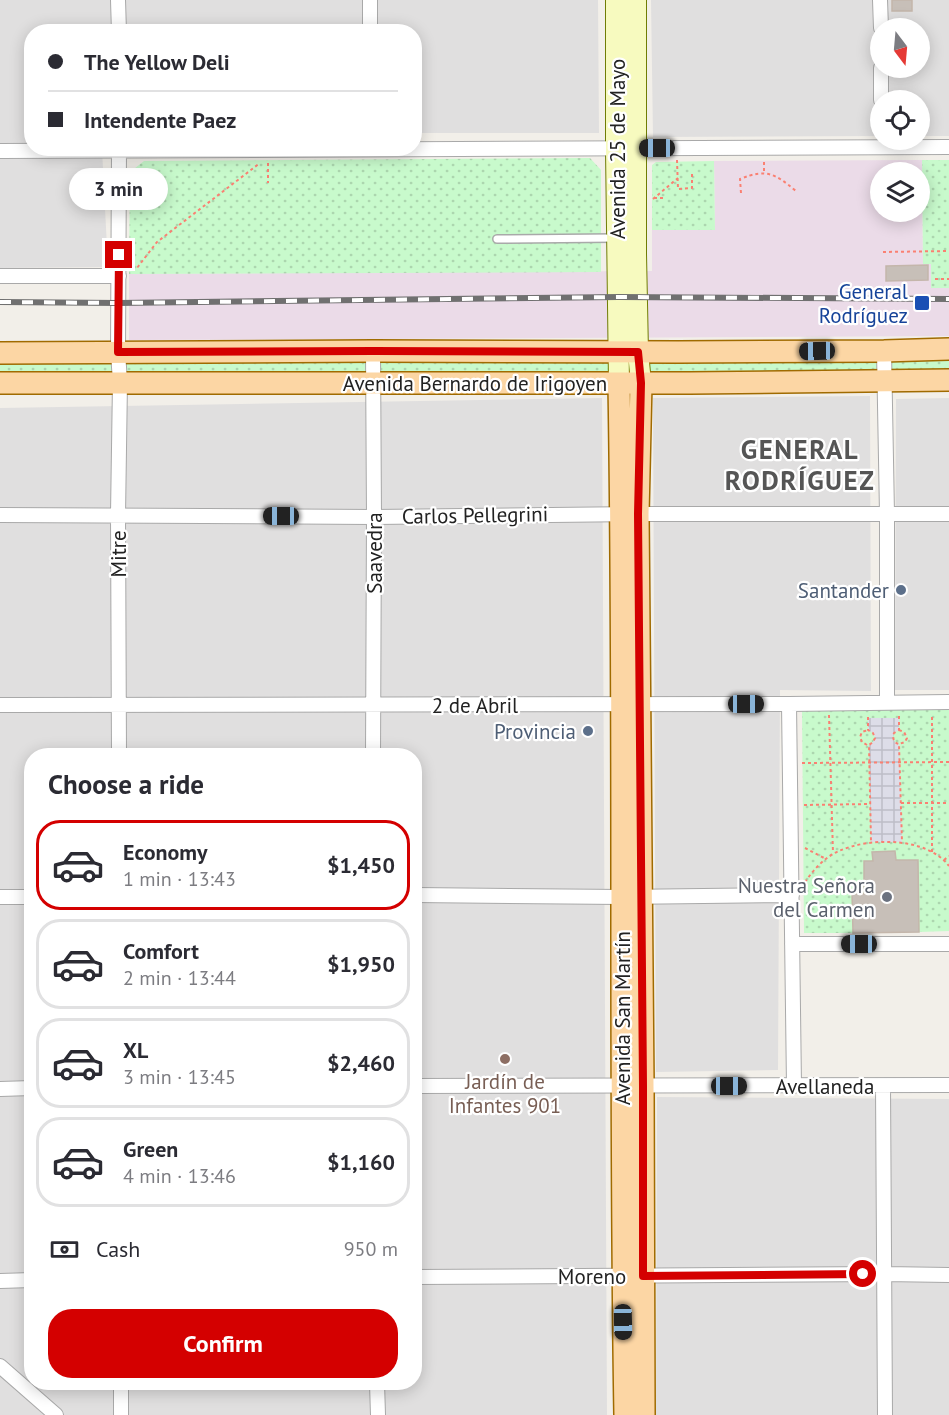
<!DOCTYPE html>
<meta charset="utf-8">
<style>
:root{--surface:#fff;--page:#f2f2f3;--text:#2b2b33;--muted:#7c7c81;--line:#e1e1e2;--accent:#d40000}
body{margin:0;font-family:"PT Sans",sans-serif;background:var(--page);color:var(--text);height:100vh;display:flex;flex-direction:column;font-size:22px;white-space:nowrap}
*{box-sizing:border-box;margin:0}
p{font-size:20px;color:var(--muted)}
.icon{flex:none;width:33px;height:33px;fill:none;stroke:currentColor;stroke-width:2;stroke-linecap:round;stroke-linejoin:round}
.map{position:relative;flex:1;overflow:hidden}
.side{position:absolute;left:24px;top:748px;width:398px;height:642px;display:flex;flex-direction:column;background:var(--surface);border-radius:24px;box-shadow:0 3px 15px #0003}
.side>*{flex:none}
.guide{position:absolute;left:24px;top:24px;width:398px;height:132px;border-radius:24px;box-shadow:0 3px 15px #0003;display:grid;align-content:center;height:132px;padding:0 24px;background:var(--surface)}
.needle{width:39px;rotate:164deg}
.buttons{position:absolute;left:870px;top:18px;display:grid;gap:12px}
.buttons a{display:grid;place-items:center;width:60px;height:60px;border-radius:50%;background:var(--surface);box-shadow:0 3px 15px #0003;font-size:30px}
.end{position:absolute;width:27px;height:27px;margin:-14px;border:8px solid #d40000;background:#fff;box-shadow:0 0 0 3px #fff}
.from{border-radius:50%}
.bubble{position:absolute;height:42px;border-radius:21px;background:var(--surface);box-shadow:0 3px 15px #0003;font-size:20px;font-weight:600;line-height:42px;text-align:center}
.car{position:absolute;width:18px;height:36px;margin:-18px -9px;border-radius:8px;box-shadow:0 0 4px 2px #0007;background:linear-gradient(#222 24%,#8ab4d8 0 40%,#222 0 76%,#8ab4d8 0 86%,#222 0)}
.guide b{display:flex;align-items:center;gap:21px;height:57px;font-size:22px}
.guide b+b{border-top:2px solid var(--line)}
.guide i{width:15px;height:15px;background:var(--text)}
ul{padding:0;list-style:none}
li{display:flex;align-items:center;gap:18px;height:90px;margin:0 12px 9px;padding:0 12px;border:3px solid var(--line);border-radius:24px}
li div{flex:1}
li b{display:block;font-size:22px}
li em{font-style:normal;font-weight:600}
li.active{border-color:var(--accent)}
li>.icon{width:54px;height:54px;stroke-width:1.5}
h2{padding:0 24px;font-size:27px;line-height:72px}
.pay{display:flex;align-items:center;gap:15px;height:66px;padding:0 24px;font-size:22px}
.pay p{margin-inline-start:auto}
.button{display:flex;gap:12px;margin-top:auto;padding:12px 24px}
.button a{flex:1;height:69px;border-radius:24px;background:var(--accent);color:#fff;font-size:24px;font-weight:600;line-height:69px;text-align:center}
.map>svg:first-child{display:block}
.residential{fill:#e0dfdf;fill-rule:evenodd}
.railway{fill:#ebdbe8;fill-rule:evenodd}
.park{fill:url(#park-dots)}
.plaza{fill:url(#plaza-grid)}
.building{fill:#c7bfb8;stroke:#c4b6ab;stroke-width:1.5}
.lines{fill:none;stroke-linecap:round;stroke-linejoin:round}
.lane-casing{stroke:#a9a9a9;stroke-width:10}
.street-casing{stroke:#a9a9a9;stroke-width:16}
.secondary-casing{stroke:#707d05;stroke-width:22}
.primary-casing{stroke:#a06b00;stroke-width:24}
.path{stroke:#fa8072;stroke-width:2;stroke-dasharray:3 3;stroke-linecap:butt}
.lane{stroke:#fff;stroke-width:7}
.street{stroke:#fff;stroke-width:14}
.secondary{stroke:#f7fabf;stroke-width:20}
.primary{stroke:#fcd6a4;stroke-width:21}
.rail-casing{stroke:#707070;stroke-width:6}
.rail{stroke:#fff;stroke-width:4;stroke-dasharray:11;stroke-linecap:butt}
.route{stroke:#d40000;stroke-width:8}
.transit-dot{fill:#1a4fb4;stroke:#fff;stroke-width:2}
.service-dot{fill:#5c6f8a;stroke:#fff;stroke-width:2}
.worship-dot{fill:#6b7280;stroke:#fff;stroke-width:2}
.education-dot{fill:#8d6e63;stroke:#fff;stroke-width:2}
.labels{text-anchor:middle;dominant-baseline:central;stroke-width:4.5;stroke-linejoin:round;paint-order:stroke}
.street-label{font-size:21px;fill:#222;stroke:#fff}
.transit-label{font-size:21px;fill:#164399;stroke:#fff;text-anchor:end}
.service-label{font-size:21px;fill:#4e5e75;stroke:#fff;text-anchor:end}
.worship-label{font-size:21px;fill:#5b616d;stroke:#fff;text-anchor:end}
.education-label{font-size:21px;fill:#785e54;stroke:#fff}
.district-label{font-size:27px;font-weight:bold;letter-spacing:1.5px;fill:#555;stroke:#fff}
</style>
<div class="map">
<svg width="949" height="1415" viewBox="0 0 949 1415">
<defs>
<pattern id="park-dots" width="8" height="8" patternUnits="userSpaceOnUse" patternTransform="scale(1.5)"><rect width="8" height="8" fill="#c8facc"/><path d="M2 2h.1M6 6h.1" fill="none" stroke="#acd6af" stroke-width="1.8" stroke-linecap="round"/></pattern>
<pattern id="plaza-grid" width="8" height="8" patternUnits="userSpaceOnUse" patternTransform="scale(1.5)"><rect width="8" height="8" fill="#dddde8"/><path d="M0 4h8M4 0v8" fill="none" stroke="#bdbdc7"/></pattern>
</defs>
<rect width="100%" height="100%" fill="#f2efe9"/>
<!-- residential -->
<path class="residential" d="M0,0H598L599,133H414V32H32V148L102,149L108,267L0,268Z
M651,0H949V136H920V100H880V136L653,137ZM880,28H920V68H880Z
M870,396L871,691L780,690L778,1070L656,1072L653,398Z
M602,398L607,1415H0V408ZM32,756H414V1383H32Z
M949,398V690H895L896,399Z
M657,1097L949,1099V1415H656Z"/>
<!-- railway -->
<path class="railway" d="M922,160L923,263L931,264V288H949V336L129,340V274L652,271V230H715L714,161ZM880,172H920V212H880Z"/>
<!-- park -->
<path class="park" d="M590,158L601,170V272L129,274L130,172L144,161Z
M922,160H949V288H931V264H923Z
M714,161L715,230H652V165L656,162Z
M949,349V380L0,383V353Z
M802,710H949V931L919,932L896,860L895,851L873,852V861L864,862V894H852L853,933H804Z"/>
<!-- plaza -->
<path class="plaza" d="M868,718H899V730L894,733L893,738L895,742L899,744L902,842H871L869,745L873,742L875,738L873,733L868,730Z"/>
<!-- building -->
<path class="building" d="M892,0H912V11H892Z
M928,265V280L886,281V266Z
M895,851L896,860H918L919,932L853,933L852,894H864V861H873L872,852Z"/>
<g class="lines">
<defs>
<path id="lane" d="M497,239L615,238"/>
<path id="street" d="M118,0L119,32
M370,0V32
M880,0L881,28
M881,68V100
M0,151L949,147
M0,276H119
M373,351L374,517L373,756
M884,351L887,514V702
M0,515L374,517L638,514H949
M789,704L794,1086
M0,705L789,704L949,702
M119,756L118,515L120,382L118,352L119,148
M414,895L622,897L792,895
M0,897H32
M792,944H949
M414,1086L949,1085
M883,1086L885,1415
M0,1089L32,1088
M414,1277L885,1274L949,1275
M0,1281L32,1280
M0,1366L56,1415
M377,1383L378,1415
M121,1415V1383"/>
<path id="secondary" d="M616,0V149L619,383
M636,0V254L638,352L641,383"/>
<path id="primary" d="M0,353L373,351L678,352L884,351L949,349
M0,383H690L949,380
M619,383C625,727 619,1071 625,1415
M641,383L638,514L643,1086L644,1415"/>
</defs>
<!-- lane casing -->
<use href="#lane" class="lane-casing"/>
<!-- street casing -->
<use href="#street" class="street-casing"/>
<!-- secondary casing -->
<use href="#secondary" class="secondary-casing"/>
<!-- primary casing -->
<use href="#primary" class="primary-casing"/>
<!-- path -->
<path class="path" d="M677,160L678,189L692,188V172
M764,162V172
M268,163V183
M741,193L740,179C767,168 775,174 796,191
M654,198H666
M653,199L678,178
M883,252L949,251
M132,270L137,268L157,242L260,163
M935,279H949
M829,715L833,853
M899,716V730L894,733C892,738 894,743 899,744L902,842
M868,717V730L873,733L875,738L873,742L869,745L871,842
M899,730L904,732L907,738L905,742L899,744
M867,745L862,742L860,737L862,732L868,730
M802,763L949,762
M901,803H949
M804,805L870,804
M805,848L826,859
M932,852V714
M944,860L949,856
M805,882C814,869 825,857 839,851C870,837 927,837 949,866"/>
<!-- lane -->
<use href="#lane" class="lane"/>
<!-- street -->
<use href="#street" class="street"/>
<!-- secondary -->
<use href="#secondary" class="secondary"/>
<!-- primary -->
<use href="#primary" class="primary"/>
<defs>
<path id="rail" d="M0,302L118,303L619,297L949,299"/>
</defs>
<!-- rail casing -->
<use href="#rail" class="rail-casing"/>
<!-- rail -->
<use href="#rail" class="rail"/>
</g>
<g class="lines">
<!-- route -->
<path class="route" d="M119,255L118,352L373,351L638,352L641,383L638,514L643,1086V1276L863,1274"/>
</g>
<!-- markers -->
<rect class="transit-dot" x="914" y="295" width="16" height="16" rx="3"/>
<g class="service-dot">
<circle cx="901" cy="590" r="6"/>
<circle cx="588" cy="731" r="6"/>
</g>
<circle class="worship-dot" cx="887" cy="897" r="6"/>
<circle class="education-dot" cx="505" cy="1059" r="6"/>
<g class="labels">
<!-- street labels -->
<g class="street-label">
<text transform="translate(617 149) rotate(-90)">Avenida 25 de Mayo</text>
<text x="475" y="383">Avenida Bernardo de Irigoyen</text>
<text transform="translate(475 515) rotate(-1)">Carlos Pellegrini</text>
<text transform="translate(374 553) rotate(-90)">Saavedra</text>
<text transform="translate(118 554) rotate(-90)">Mitre</text>
<text x="475" y="705">2 de Abril</text>
<text transform="translate(622 1018) rotate(-90)">Avenida San Martín</text>
<text x="825" y="1086">Avellaneda</text>
<text x="592" y="1276">Moreno</text>
</g>
<!-- transit labels -->
<g class="transit-label">
<text x="908" y="291">General<tspan x="908" dy="24">Rodríguez</tspan></text>
</g>
<!-- service labels -->
<g class="service-label">
<text x="889" y="590">Santander</text>
<text x="576" y="731">Provincia</text>
</g>
<!-- worship labels -->
<g class="worship-label">
<text x="875" y="885">Nuestra Señora<tspan x="875" dy="24">del Carmen</tspan></text>
</g>
<!-- education labels -->
<g class="education-label">
<text x="505" y="1081">Jardín de<tspan x="505" dy="24">Infantes 901</tspan></text>
</g>
<!-- district labels -->
<g class="district-label">
<text x="800" y="449">GENERAL<tspan x="800" dy="31">RODRÍGUEZ</tspan></text>
</g>
</g>
</svg>
<div class="buttons">
<a><svg class="needle" viewBox="-14 -14 28 28"><path d="M0-13l5 13h-10z" fill="#e53935"/><path d="M0 13l5-13h-10z" fill="#7c7c81"/></svg></a>
<a><svg class="icon" aria-label="locate" viewBox="0 0 24 24"><circle cx="12" cy="12" r="6"/><path d="M12 2v4M12 18v4M2 12h4M18 12h4"/></svg></a>
<a><svg class="icon" aria-label="layers" viewBox="0 0 24 24"><path d="M12 4l9 5-9 5-9-5zM3 14l9 5 9-5"/></svg></a>
</div>
<i class="end from" style="left:863px;top:1274px"></i>
<i class="end" style="left:119px;top:255px"></i>
<div class="bubble" style="left:69px;top:168px;width:99px">3 min</div>
<i class="car" style="left:657px;top:148px;rotate:270deg"></i>
<i class="car" style="left:817px;top:351px;rotate:269deg"></i>
<i class="car" style="left:281px;top:516px;rotate:270deg"></i>
<i class="car" style="left:746px;top:704px;rotate:90deg"></i>
<i class="car" style="left:859px;top:944px;rotate:270deg"></i>
<i class="car" style="left:729px;top:1086px;rotate:90deg"></i>
<i class="car" style="left:623px;top:1322px;rotate:179deg"></i>
<div class="guide">
<b><i class="from"></i>The Yellow Deli</b>
<b><i></i>Intendente Paez</b>
</div>
<section class="side">
<h2>Choose a ride</h2>
<ul>
<li class="active"><svg class="icon" aria-label="car" viewBox="0 0 24 24"><path d="M5 17H2v-5l4-1 3-4h7l3 4 3 1v5h-3M9 17h6M6 11h13"/><circle cx="7" cy="17" r="2"/><circle cx="17" cy="17" r="2"/></svg><div><b>Economy</b><p>1 min · 13:43</p></div><em>$1,450</em></li>
<li><svg class="icon" aria-label="car" viewBox="0 0 24 24"><path d="M5 17H2v-5l4-1 3-4h7l3 4 3 1v5h-3M9 17h6M6 11h13"/><circle cx="7" cy="17" r="2"/><circle cx="17" cy="17" r="2"/></svg><div><b>Comfort</b><p>2 min · 13:44</p></div><em>$1,950</em></li>
<li><svg class="icon" aria-label="car" viewBox="0 0 24 24"><path d="M5 17H2v-5l4-1 3-4h7l3 4 3 1v5h-3M9 17h6M6 11h13"/><circle cx="7" cy="17" r="2"/><circle cx="17" cy="17" r="2"/></svg><div><b>XL</b><p>3 min · 13:45</p></div><em>$2,460</em></li>
<li><svg class="icon" aria-label="car" viewBox="0 0 24 24"><path d="M5 17H2v-5l4-1 3-4h7l3 4 3 1v5h-3M9 17h6M6 11h13"/><circle cx="7" cy="17" r="2"/><circle cx="17" cy="17" r="2"/></svg><div><b>Green</b><p>4 min · 13:46</p></div><em>$1,160</em></li>
</ul>
<div class="pay"><svg class="icon" aria-label="cash" viewBox="0 0 24 24"><path d="M3 7h18v10H3z"/><circle cx="12" cy="12" r="2"/></svg>Cash<p>950 m</p></div>
<div class="button"><a>Confirm</a></div>
</section>
</div>
